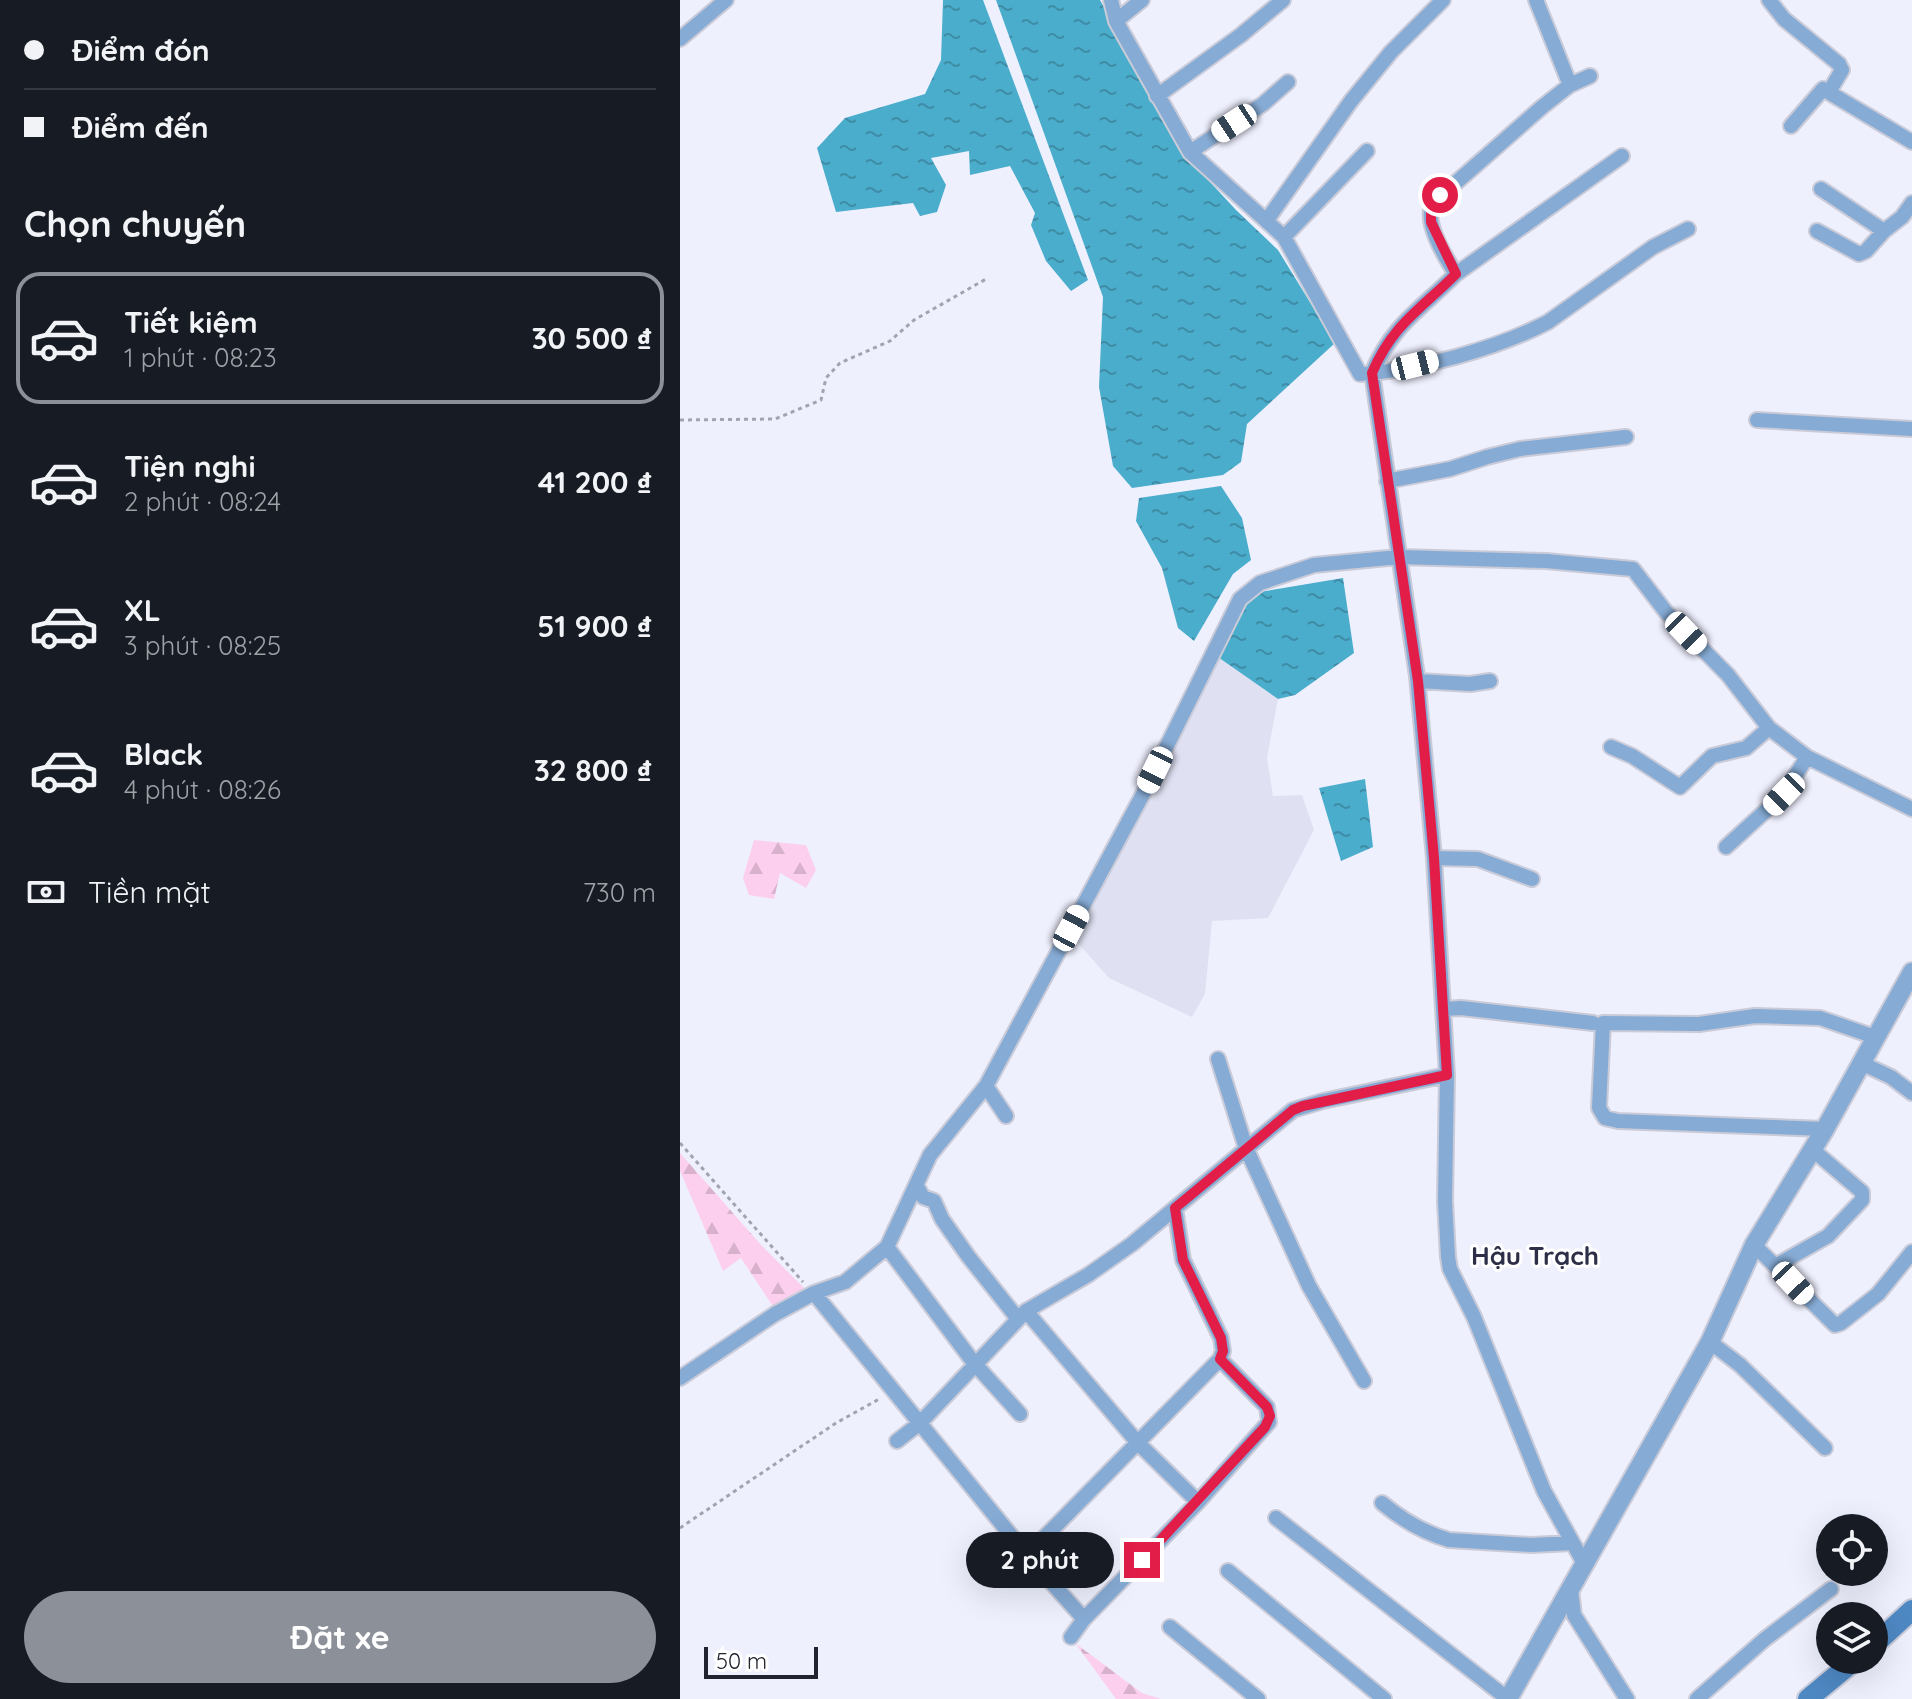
<!DOCTYPE html>
<html lang="vi">
<meta charset="utf-8">
<style>
:root{--surface:#171b24;--page:#20242c;--text:#f1f3f6;--muted:#9ea1a6;--line:#363941;--accent:#8c9099}
body{margin:0;font-family:Quicksand,sans-serif;background:var(--page);color:var(--text);height:100vh;display:flex;flex-direction:column;font-size:30px;white-space:nowrap}
*{box-sizing:border-box;margin:0}
p{font-size:26px;color:var(--muted)}
.icon{flex:none;width:44px;height:44px;fill:none;stroke:currentColor;stroke-width:2;stroke-linecap:round;stroke-linejoin:round}
.map{position:relative;flex:1;overflow:hidden}
.sheet{display:flex;flex-direction:column;background:var(--surface);width:680px}
.sheet>*{flex:none}
.top-card{display:grid;align-content:center;height:176px;padding:0 24px;background:var(--surface)}
.buttons{position:absolute;left:1136px;top:1514px;display:grid;gap:16px}
.buttons a{display:grid;place-items:center;width:72px;height:72px;border-radius:50%;background:var(--surface);box-shadow:0 8px 32px #0002;font-size:40px}
.scale{position:absolute;left:24px;bottom:20px;width:114px;box-sizing:border-box;padding-left:8px;border:4px solid #21232f;border-top:0;font-size:22px;line-height:28px;white-space:nowrap;color:#21232f;-webkit-text-stroke:6px #fff;paint-order:stroke}
.end{position:absolute;width:36px;height:36px;margin:-18px;border:10px solid #e11d48;background:#fff;box-shadow:0 0 0 4px #fff}
.from{border-radius:50%}
.bubble{position:absolute;height:56px;border-radius:28px;background:var(--surface);box-shadow:0 8px 32px #0002;font-size:26px;font-weight:700;line-height:56px;text-align:center}
.car{position:absolute;width:24px;height:48px;margin:-24px -12px;border-radius:10px;box-shadow:0 0 6px 2px #0007;background:linear-gradient(#fff 24%,#345 0 40%,#fff 0 76%,#345 0 86%,#fff 0)}
.top-card b{display:flex;align-items:center;gap:28px;height:76px;font-size:30px}
.top-card b+b{border-top:2px solid var(--line)}
.top-card i{width:20px;height:20px;background:var(--text)}
ul{padding:0;list-style:none}
li{display:flex;align-items:center;gap:24px;height:132px;margin:0 16px 12px;padding:0 8px;border:4px solid transparent;border-radius:24px}
li div{flex:1}
li b{display:block;font-size:30px}
li em{font-style:normal;font-weight:700}
li.current{border-color:var(--accent)}
li>.icon{width:72px;height:72px;stroke-width:1.5}
h2{padding:0 24px;font-size:36px;line-height:96px}
.pay{display:flex;align-items:center;gap:20px;height:88px;padding:0 24px;font-size:30px}
.pay p{margin-inline-start:auto}
.button{display:flex;gap:16px;margin-top:auto;padding:16px 24px}
.button a{flex:1;height:92px;border-radius:48px;background:var(--accent);color:#fff;font-size:32px;font-weight:700;line-height:92px;text-align:center}
main{display:flex;flex:1;min-height:0}
.map>svg:first-child{display:block}
.built{fill:#dfe1f2}
.forest{fill:url(#forest-firs)}
.water{fill:url(#water-ripples)}
.lines{fill:none;stroke-linecap:round;stroke-linejoin:round}
.minor-casing{stroke:#cacbd9;stroke-width:18}
.tertiary-casing{stroke:#cacbd9;stroke-width:22}
.secondary-casing{stroke:#cacbd9;stroke-width:24}
.path{stroke:#a1a3b0;stroke-width:3;stroke-dasharray:4 4;stroke-linecap:butt}
.minor{stroke:#86abd4;stroke-width:14}
.tertiary{stroke:#86abd4;stroke-width:18}
.secondary{stroke:#4e88c3;stroke-width:20}
.route{stroke:#e11d48;stroke-width:10}
.labels{text-anchor:middle;dominant-baseline:central;stroke-width:6;stroke-linejoin:round;paint-order:stroke}
.quarter-label{font-size:26px;font-weight:bold;fill:#2d2f49;stroke:#fff}
</style>
<main>
<section class="sheet">
<div class="top-card">
<b><i class="from"></i>Điểm đón</b>
<b><i></i>Điểm đến</b>
</div>
<h2>Chọn chuyến</h2>
<ul>
<li class="current"><svg class="icon" aria-label="car" viewBox="0 0 24 24"><path d="M5 17H2v-5l4-1 3-4h7l3 4 3 1v5h-3M9 17h6M6 11h13"/><circle cx="7" cy="17" r="2"/><circle cx="17" cy="17" r="2"/></svg><div><b>Tiết kiệm</b><p>1 phút · 08:23</p></div><em>30 500 ₫</em></li>
<li><svg class="icon" aria-label="car" viewBox="0 0 24 24"><path d="M5 17H2v-5l4-1 3-4h7l3 4 3 1v5h-3M9 17h6M6 11h13"/><circle cx="7" cy="17" r="2"/><circle cx="17" cy="17" r="2"/></svg><div><b>Tiện nghi</b><p>2 phút · 08:24</p></div><em>41 200 ₫</em></li>
<li><svg class="icon" aria-label="car" viewBox="0 0 24 24"><path d="M5 17H2v-5l4-1 3-4h7l3 4 3 1v5h-3M9 17h6M6 11h13"/><circle cx="7" cy="17" r="2"/><circle cx="17" cy="17" r="2"/></svg><div><b>XL</b><p>3 phút · 08:25</p></div><em>51 900 ₫</em></li>
<li><svg class="icon" aria-label="car" viewBox="0 0 24 24"><path d="M5 17H2v-5l4-1 3-4h7l3 4 3 1v5h-3M9 17h6M6 11h13"/><circle cx="7" cy="17" r="2"/><circle cx="17" cy="17" r="2"/></svg><div><b>Black</b><p>4 phút · 08:26</p></div><em>32 800 ₫</em></li>
</ul>
<div class="pay"><svg class="icon" aria-label="cash" viewBox="0 0 24 24"><path d="M3 7h18v10H3z"/><circle cx="12" cy="12" r="2"/></svg>Tiền mặt<p>730 m</p></div>
<div class="button"><a>Đặt xe</a></div>
</section>
<div class="map">
<svg width="1232" height="1699" viewBox="0 0 1232 1699">
<defs>
<pattern id="forest-firs" width="22" height="20" patternUnits="userSpaceOnUse" patternTransform="scale(2)"><rect width="22" height="20" fill="#fccfee"/><path d="M5 1l3.5 6h-7zM16 11l3.5 6h-7z" fill="#d8b1cc"/></pattern>
<pattern id="water-ripples" width="26" height="14" patternUnits="userSpaceOnUse" patternTransform="scale(2)"><rect width="26" height="14" fill="#4badcc"/><path d="M2 4q2-2 4 0t4 0M15 11q2-2 4 0t4 0" fill="none" stroke="#3e8ca6"/></pattern>
</defs>
<rect width="100%" height="100%" fill="#eff0fe"/>
<!-- built -->
<path class="built" d="M535,655L598,699L587,758L593,796L622,795L634,830L588,918L532,921L525,994L512,1017L429,978L395,940Z"/>
<!-- forest -->
<path class="forest" d="M74,840L126,845L136,870L126,888L100,873L94,899L69,895L63,878Z
M0,1153L82,1246L127,1291L94,1308L61,1258L43,1271L0,1171Z
M395,1643L462,1693L481,1699H436Z"/>
<!-- water -->
<path class="water" d="M263,0H303L408,280L391,291L366,261L351,225L355,213L330,166L290,175L289,151L251,158L266,185L257,212L240,216L233,203L156,212L137,148L165,118L245,94L261,60Z
M316,0H420L465,85L506,156L556,210L598,250L655,343L567,424L561,462L543,475L452,488L433,466L419,387L423,297Z
M541,486L562,518L571,560L553,574L514,641L498,628L482,568L456,521L459,498Z
M663,578L674,653L615,695L598,699L535,655L559,607L580,592Z
M685,779L693,847L661,861L639,788Z"/>
<g class="lines">
<defs>
<path id="minor" d="M431,0L436,21L510,152L604,237L680,374C739,370 816,349 868,322L973,247L1008,229
M856,0L890,85
M1089,0L1104,19L1159,64L1162,70L1149,92
M436,21L462,0
M0,39L46,0
M477,96L561,35L603,0
M1111,126L1143,89L1232,142
M510,152L583,104L608,82
M1141,189L1204,231L1222,217L1232,203
M587,220L671,101L711,52L763,0
M1137,231L1179,254L1186,251L1204,231
M604,237L687,151
M776,274L942,156
M1077,420L1232,429
M707,481L770,469L807,457L840,449L946,437
M738,681L790,684L810,681
M931,747L952,756L1000,787L1032,756L1066,748L1089,728
M1046,847L1104,794L1127,757
M754,858L798,859L852,879
M764,1009L781,1008L913,1023
M538,1059L566,1148L629,1286L684,1381
M1181,1063L1211,1077L1232,1093
M306,1086L326,1116
M1145,1129L938,1121L925,1118L919,1108L923,1023L1019,1024L1075,1016L1140,1018L1195,1037
M236,1185L243,1197L254,1201L262,1219L288,1256L338,1319
M1074,1245L1155,1325L1161,1323L1198,1294L1232,1252
M207,1247L294,1363L340,1414
M1097,1265L1148,1236L1182,1200V1192L1133,1150
M134,1293L347,1555L404,1619
M346,1311L458,1443L518,1502
M1030,1342L1060,1365L1145,1448
M0,1378L95,1314L134,1293L165,1282L207,1247L250,1155L306,1086L462,796L560,599L580,583L634,565L719,557L866,561L953,569L986,612L1048,675L1089,728L1127,757L1232,809
M217,1441L240,1423L346,1311L408,1275L452,1244L613,1110L643,1101L767,1075
M702,1503C721,1519 745,1533 769,1540L851,1545L892,1543
M596,1518L828,1699
M347,1555L540,1359L543,1351L541,1338L503,1260L495,1208
M905,1565L864,1491L794,1317L770,1269L768,1257L765,1201L767,1075L754,858L737,676L692,373C713,324 740,310 776,274C765,257 742,220 754,202L862,107L890,85L910,76
M548,1571L704,1699
M891,1590L894,1615L947,1699
M490,1627L578,1699
M391,1637L404,1619L518,1502L589,1422L587,1407L540,1359
M1017,1699L1085,1639L1151,1589"/>
<path id="tertiary" d="M828,1699L1030,1342L1074,1245L1145,1129L1232,972"/>
<path id="secondary" d="M1194,1645L1232,1610
M1128,1699L1175,1660"/>
</defs>
<!-- minor casing -->
<use href="#minor" class="minor-casing"/>
<!-- tertiary casing -->
<use href="#tertiary" class="tertiary-casing"/>
<!-- secondary casing -->
<use href="#secondary" class="secondary-casing"/>
<!-- path -->
<path class="path" d="M0,420L95,419L141,400L146,378L160,363L210,341L234,320L306,279
M0,1143L123,1282
M0,1528L156,1423L201,1398"/>
<!-- minor -->
<use href="#minor" class="minor"/>
<!-- tertiary -->
<use href="#tertiary" class="tertiary"/>
<!-- secondary -->
<use href="#secondary" class="secondary"/>
</g>
<g class="lines">
<!-- route -->
<path class="route" d="M462,1560L585,1427L590,1416L587,1407L540,1359L543,1351L541,1338L503,1260L495,1208L613,1110L623,1106L767,1075L754,858L738,681L692,373C713,324 740,310 776,274L751,222V207L760,195"/>
</g>
<g class="labels">
<!-- quarter labels -->
<g class="quarter-label">
<text x="855" y="1255">Hậu Trạch</text>
</g>
</g>
</svg>
<div class="buttons">
<a><svg class="icon" aria-label="locate" viewBox="0 0 24 24"><circle cx="12" cy="12" r="6"/><path d="M12 2v4M12 18v4M2 12h4M18 12h4"/></svg></a>
<a><svg class="icon" aria-label="layers" viewBox="0 0 24 24"><path d="M12 4l9 5-9 5-9-5zM3 14l9 5 9-5"/></svg></a>
</div>
<div class="scale">50 m</div>
<i class="end from" style="left:760px;top:195px"></i>
<i class="end" style="left:462px;top:1560px"></i>
<div class="bubble" style="left:286px;top:1532px;width:148px">2 phút</div>
<i class="car" style="left:554px;top:123px;rotate:237deg"></i>
<i class="car" style="left:735px;top:365px;rotate:76deg"></i>
<i class="car" style="left:1006px;top:633px;rotate:136deg"></i>
<i class="car" style="left:475px;top:770px;rotate:206deg"></i>
<i class="car" style="left:1104px;top:794px;rotate:224deg"></i>
<i class="car" style="left:391px;top:928px;rotate:28deg"></i>
<i class="car" style="left:1113px;top:1283px;rotate:137deg"></i>
</div>
</main>
